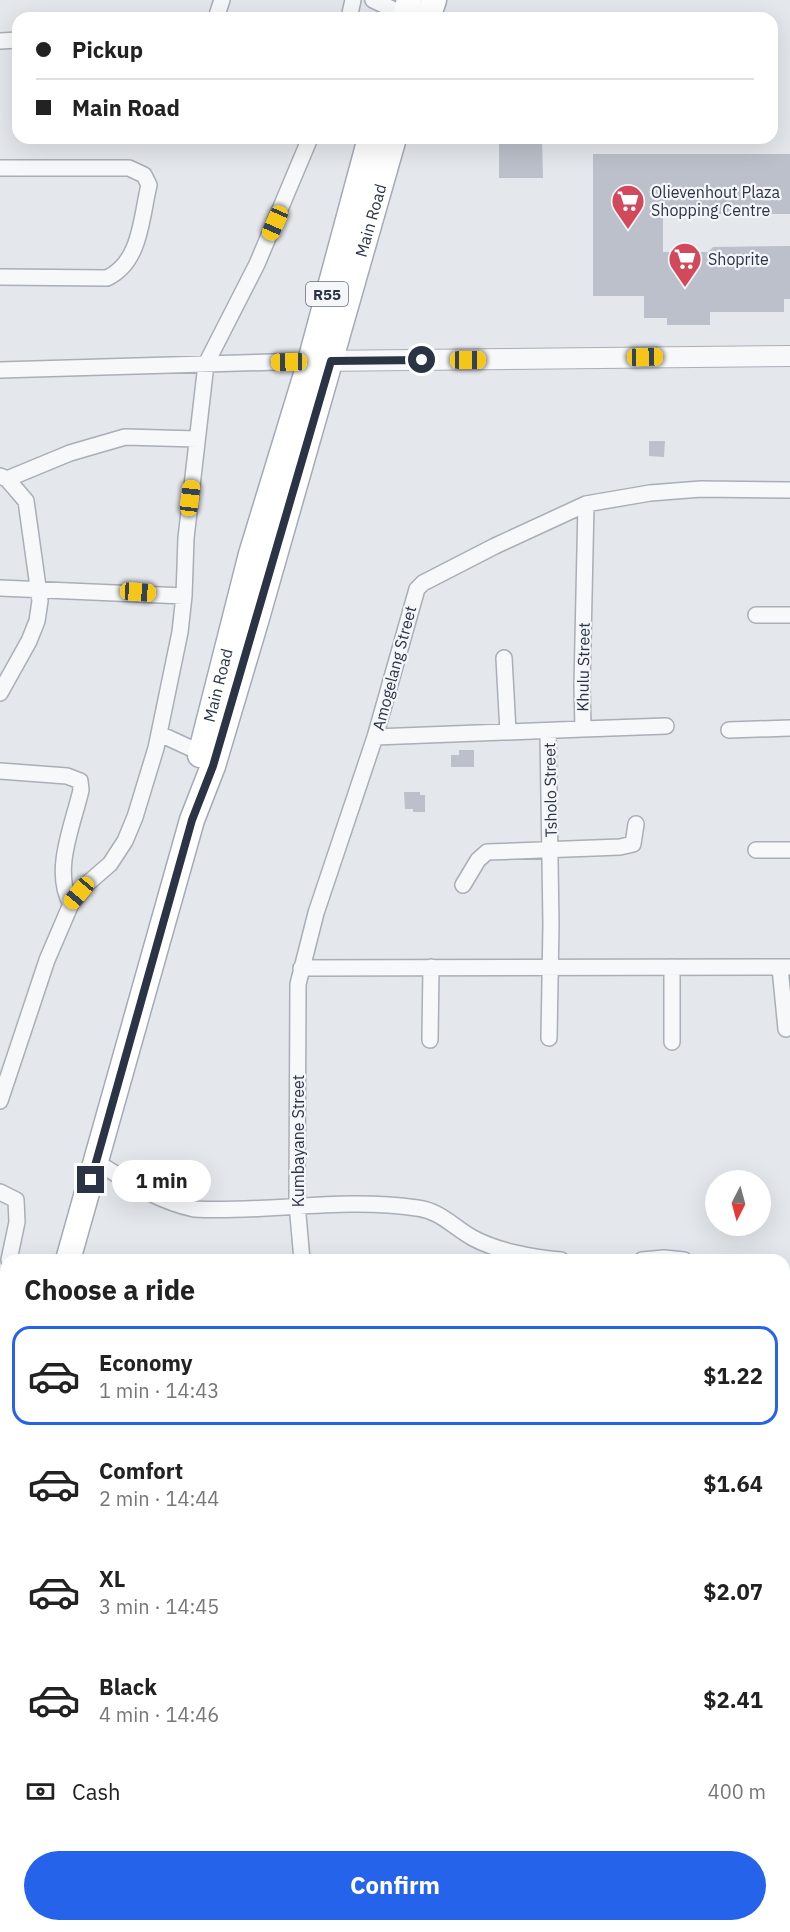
<!DOCTYPE html>
<meta charset="utf-8">
<style>
:root{--surface:#fff;--page:#f2f2f2;--text:#222;--muted:#767676;--line:#e0e0e0;--accent:#2563eb}
body{margin:0;font-family:"IBM Plex Sans",sans-serif;background:var(--page);color:var(--text);height:100vh;display:flex;flex-direction:column;font-size:22px;white-space:nowrap}
*{box-sizing:border-box;margin:0}
p{font-size:20px;color:var(--muted)}
.icon{flex:none;width:33px;height:33px;fill:none;stroke:currentColor;stroke-width:2;stroke-linecap:round;stroke-linejoin:round}
.map{position:relative;flex:1;overflow:hidden}
.sheet{position:absolute;left:0px;top:1254px;width:790px;height:678px;display:flex;flex-direction:column;background:var(--surface);border-radius:18px 18px 0 0;box-shadow:0 6px 24px #0002}
.sheet>*{flex:none}
.hud{position:absolute;left:12px;top:12px;width:766px;height:132px;border-radius:18px;box-shadow:0 6px 24px #0002;display:grid;align-content:center;height:132px;padding:0 24px;background:var(--surface)}
.needle{width:39px;rotate:186deg}
.tools{position:absolute;left:705px;top:1170px;display:grid;gap:12px}
.tools a{display:grid;place-items:center;width:66px;height:66px;border-radius:50%;background:var(--surface);box-shadow:0 6px 24px #0002;font-size:30px}
.end{position:absolute;width:27px;height:27px;margin:-14px;border:8px solid #2b3445;background:#fff;box-shadow:0 0 0 3px #fff}
.from{border-radius:50%}
.bubble{position:absolute;height:42px;border-radius:21px;background:var(--surface);box-shadow:0 6px 24px #0002;font-size:20px;font-weight:800;line-height:42px;text-align:center}
.car{position:absolute;width:18px;height:36px;margin:-18px -9px;border-radius:8px;box-shadow:0 0 4px 2px #0007;background:linear-gradient(#f5c518 24%,#345 0 40%,#f5c518 0 76%,#345 0 86%,#f5c518 0)}
.hud b{display:flex;align-items:center;gap:21px;height:57px;font-size:22px}
.hud b+b{border-top:2px solid var(--line)}
.hud i{width:15px;height:15px;background:var(--text)}
ul{padding:0;list-style:none}
li{display:flex;align-items:center;gap:18px;height:99px;margin:0 12px 9px;padding:0 12px;border:3px solid transparent;border-radius:18px}
li div{flex:1}
li b{display:block;font-size:22px}
li em{font-style:normal;font-weight:800}
li.selected{border-color:var(--accent)}
li>.icon{width:54px;height:54px;stroke-width:1.5}
h2{padding:0 24px;font-size:27px;line-height:72px}
.pay{display:flex;align-items:center;gap:15px;height:66px;padding:0 24px;font-size:22px}
.pay p{margin-inline-start:auto}
.button{display:flex;gap:12px;margin-top:auto;padding:12px 24px}
.button a{flex:1;height:69px;border-radius:36px;background:var(--accent);color:#fff;font-size:24px;font-weight:800;line-height:69px;text-align:center}
.map>svg:first-child{display:block}
.building{fill:#bbc0ca}
.lines{fill:none;stroke-linecap:round;stroke-linejoin:round}
.minor-casing{stroke:#a9aeb7;stroke-width:18}
.tertiary-casing{stroke:#a9aeb7;stroke-width:22}
.primary-casing{stroke:#a3abb8;stroke-width:27}
.minor{stroke:#f7f8fa;stroke-width:15}
.tertiary{stroke:#f7f8fa;stroke-width:20}
.primary{stroke:#fff;stroke-width:24}
.route{stroke:#2b3445;stroke-width:8}
.labels{text-anchor:middle;dominant-baseline:central;stroke-width:4.5;stroke-linejoin:round;paint-order:stroke}
.shield{fill:#f4f6f9;stroke:#676e7b;stroke-width:1.5}
.shield-label{font-size:15px;font-weight:bold;fill:#2b3445}
.poi-label{font-size:16px;fill:#2b3445;stroke:#f4f6f9;text-anchor:start}
.street-label{font-size:16px;fill:#2b3445;stroke:#f4f6f9}
</style>
<div class="map">
<svg width="790" height="1932" viewBox="0 0 790 1932">
<rect width="100%" height="100%" fill="#e4e7ec"/>
<!-- building -->
<path class="building" d="M514,138H542L543,178H499V144H514Z
M593,154H790V214H663V252H708L713,247L790,246V299H784V312H710V325H667V318H644V296H593Z
M649,441H665L664,457L649,456Z
M459,750H474V767H451V755H459Z
M404,792H420V795H425V812H413V809H405Z"/>
<g class="lines">
<defs>
<path id="minor" d="M373,0L405,15
M216,18L222,0
M349,18L353,0
M0,41L18,40
M0,168H129L144,175L149,185C141,218 141,262 107,278L0,277
M0,370L310,361
M0,476L7,479L26,501L40,601L37,621L29,641L0,693
M7,479L70,453L125,437L197,439
M0,588L184,596
M756,615H790
M504,658L508,732
M583,729L666,726
M729,730L790,728
M548,732L551,924L549,1038
M160,734L201,753
M375,737L583,729L582,686L586,504
M0,771L67,776L80,781L81,790C73,825 52,871 71,904
M756,850H790
M463,885L478,860L487,852L620,847L633,844L636,824
M672,967V1042
M301,968L790,967
M780,968L786,1029
M430,1040L431,967
M0,1101L47,960L71,904L88,883L110,864L125,841L135,817L156,748L180,632L184,596L186,538L206,364L257,264L310,138
M96,1162C128,1181 157,1201 194,1209C269,1213 341,1197 417,1208C441,1211 453,1227 473,1238C497,1251 533,1258 561,1260
M0,1192L16,1200L17,1222L9,1260
M302,1260L297,1204L298,984L316,913L375,737L417,589L423,583L495,546L586,504L650,493L701,489L790,490
M642,1260L664,1258L684,1260
M0,1306L6,1277
M784,1608H790
M784,1857L790,1858
M775,1932V1926"/>
<path id="tertiary" d="M316,361L790,356
M0,1729L6,1730
M0,1746H6
M555,1926L564,1932"/>
<g id="primary">
<path d="M404,18L409,0"/>
<path d="M428,18L434,0"/>
<path id="s1" d="M200,755L251,554L310,361L370,138"/>
<path id="s2" d="M68,1260L192,820L213,766L257,618L394,138"/>
<path d="M0,1456L6,1437"/>
<path d="M0,1552L6,1531"/>
</g>
</defs>
<!-- minor casing -->
<use href="#minor" class="minor-casing"/>
<!-- tertiary casing -->
<use href="#tertiary" class="tertiary-casing"/>
<!-- primary casing -->
<use href="#primary" class="primary-casing"/>
<!-- minor -->
<use href="#minor" class="minor"/>
<!-- tertiary -->
<use href="#tertiary" class="tertiary"/>
<!-- primary -->
<use href="#primary" class="primary"/>
</g>
<g class="lines">
<!-- route -->
<path class="route" d="M91,1180L192,820L213,766L331,361L422,360"/>
</g>
<!-- icons -->
<defs>
<symbol id="supermarket-pin" viewBox="-11 -11 22 30"><path d="M0 17L-7.5 6A9.5 9.5 0 1 1 7.5 6Z" fill="#d1495b" stroke="#f4f6f9"/><path d="M-6-5.5h2.5l.6 2H6L4.5 2H-2.5L-4.4-4H-6ZM-1.5 3.2a1.3 1.3 0 1 0 .1 0ZM3 3.2a1.3 1.3 0 1 0 .1 0Z" fill="#fff"/></symbol>
</defs>
<g fill-rule="evenodd">
<use href="#supermarket-pin" x="609" y="182" width="38" height="52"/>
<use href="#supermarket-pin" x="666" y="240" width="38" height="52"/>
</g>
<g class="labels">
<!-- shield labels -->
<rect class="shield" x="306" y="282" width="42" height="24" rx="4.5"/>
<g class="shield-label">
<text x="327" y="294">R55</text>
</g>
<!-- poi labels -->
<g class="poi-label">
<text x="651" y="192">Olievenhout Plaza<tspan x="651" dy="18">Shopping Centre</tspan></text>
<text x="708" y="259">Shoprite</text>
</g>
<!-- street labels -->
<g class="street-label">
<text stroke="none"><textPath href="#s2" startOffset="1083">Main Road</textPath></text>
<text transform="translate(583 667) rotate(-89)">Khulu Street</text>
<text transform="translate(394 668) rotate(-75)">Amogelang Street</text>
<text stroke="none"><textPath href="#s1" startOffset="72">Main Road</textPath></text>
<text transform="translate(550 790) rotate(-91)">Tsholo Street</text>
<text transform="translate(298 1141) rotate(-90)">Kumbayane Street</text>
</g>
</g>
</svg>
<div class="tools">
<a><svg class="needle" viewBox="-14 -14 28 28"><path d="M0-13l5 13h-10z" fill="#e53935"/><path d="M0 13l5-13h-10z" fill="#767676"/></svg></a>
</div>
<i class="end from" style="left:422px;top:360px"></i>
<i class="end" style="left:91px;top:1180px"></i>
<div class="bubble" style="left:112px;top:1160px;width:99px">1 min</div>
<i class="car" style="left:275px;top:223px;rotate:204deg"></i>
<i class="car" style="left:645px;top:357px;rotate:89deg"></i>
<i class="car" style="left:468px;top:360px;rotate:90deg"></i>
<i class="car" style="left:289px;top:362px;rotate:269deg"></i>
<i class="car" style="left:190px;top:498px;rotate:7deg"></i>
<i class="car" style="left:138px;top:592px;rotate:94deg"></i>
<i class="car" style="left:79px;top:893px;rotate:220deg"></i>
<div class="hud">
<b><i class="from"></i>Pickup</b>
<b><i></i>Main Road</b>
</div>
<section class="sheet">
<h2>Choose a ride</h2>
<ul>
<li class="selected"><svg class="icon" aria-label="car" viewBox="0 0 24 24"><path d="M5 17H2v-5l4-1 3-4h7l3 4 3 1v5h-3M9 17h6M6 11h13"/><circle cx="7" cy="17" r="2"/><circle cx="17" cy="17" r="2"/></svg><div><b>Economy</b><p>1 min · 14:43</p></div><em>$1.22</em></li>
<li><svg class="icon" aria-label="car" viewBox="0 0 24 24"><path d="M5 17H2v-5l4-1 3-4h7l3 4 3 1v5h-3M9 17h6M6 11h13"/><circle cx="7" cy="17" r="2"/><circle cx="17" cy="17" r="2"/></svg><div><b>Comfort</b><p>2 min · 14:44</p></div><em>$1.64</em></li>
<li><svg class="icon" aria-label="car" viewBox="0 0 24 24"><path d="M5 17H2v-5l4-1 3-4h7l3 4 3 1v5h-3M9 17h6M6 11h13"/><circle cx="7" cy="17" r="2"/><circle cx="17" cy="17" r="2"/></svg><div><b>XL</b><p>3 min · 14:45</p></div><em>$2.07</em></li>
<li><svg class="icon" aria-label="car" viewBox="0 0 24 24"><path d="M5 17H2v-5l4-1 3-4h7l3 4 3 1v5h-3M9 17h6M6 11h13"/><circle cx="7" cy="17" r="2"/><circle cx="17" cy="17" r="2"/></svg><div><b>Black</b><p>4 min · 14:46</p></div><em>$2.41</em></li>
</ul>
<div class="pay"><svg class="icon" aria-label="cash" viewBox="0 0 24 24"><path d="M3 7h18v10H3z"/><circle cx="12" cy="12" r="2"/></svg>Cash<p>400 m</p></div>
<div class="button"><a>Confirm</a></div>
</section>
</div>
